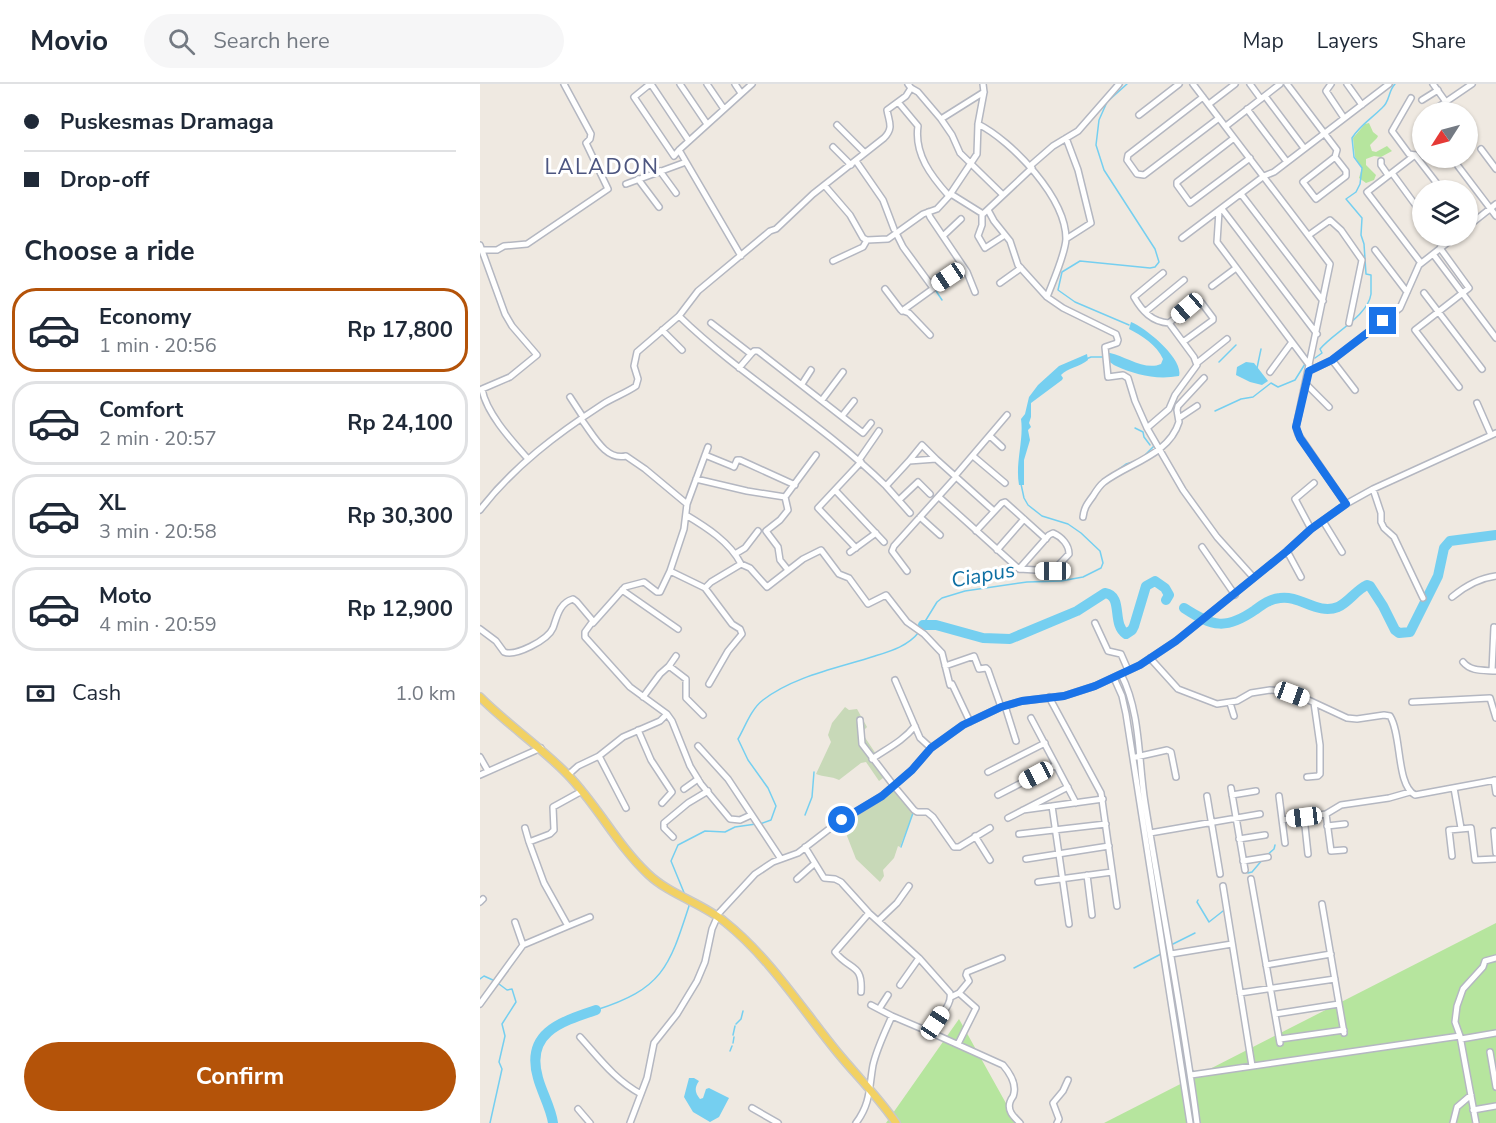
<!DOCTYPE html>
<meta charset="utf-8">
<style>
:root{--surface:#fff;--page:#f6f6f7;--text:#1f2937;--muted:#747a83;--line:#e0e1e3;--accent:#b45309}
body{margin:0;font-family:"Nunito Sans",sans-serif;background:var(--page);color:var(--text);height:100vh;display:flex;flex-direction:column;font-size:22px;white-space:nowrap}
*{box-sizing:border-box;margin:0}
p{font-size:20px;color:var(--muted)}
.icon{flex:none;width:33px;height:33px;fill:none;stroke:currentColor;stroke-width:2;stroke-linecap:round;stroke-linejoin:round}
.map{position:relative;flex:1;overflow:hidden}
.panel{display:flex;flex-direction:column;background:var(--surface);width:480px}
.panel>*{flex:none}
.banner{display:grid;align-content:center;height:132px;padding:0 24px;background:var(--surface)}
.needle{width:39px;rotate:234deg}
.buttons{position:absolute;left:932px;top:18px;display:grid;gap:12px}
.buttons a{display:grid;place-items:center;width:66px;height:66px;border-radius:50%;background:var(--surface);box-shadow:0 2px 4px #0004;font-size:30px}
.end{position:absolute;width:27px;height:27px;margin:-14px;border:8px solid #1a73e8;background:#fff;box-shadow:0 0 0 3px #fff}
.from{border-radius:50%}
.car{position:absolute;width:18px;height:36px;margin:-18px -9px;border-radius:8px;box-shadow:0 0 4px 2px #0007;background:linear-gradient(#fff 24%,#345 0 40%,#fff 0 76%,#345 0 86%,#fff 0)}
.banner b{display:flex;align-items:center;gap:21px;height:57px;font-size:22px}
.banner b+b{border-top:2px solid var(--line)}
.banner i{width:15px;height:15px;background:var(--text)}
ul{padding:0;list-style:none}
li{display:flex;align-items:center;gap:18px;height:84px;margin:0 12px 9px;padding:0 12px;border:3px solid var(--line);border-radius:24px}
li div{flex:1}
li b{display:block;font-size:22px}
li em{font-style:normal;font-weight:700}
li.active{border-color:var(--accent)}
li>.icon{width:54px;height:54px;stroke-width:1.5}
h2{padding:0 24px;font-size:27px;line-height:72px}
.pay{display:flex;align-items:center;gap:15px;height:66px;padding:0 24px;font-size:22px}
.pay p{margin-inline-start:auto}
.action{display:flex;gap:12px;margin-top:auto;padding:12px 24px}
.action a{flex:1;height:69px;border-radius:36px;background:var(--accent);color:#fff;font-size:24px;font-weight:700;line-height:69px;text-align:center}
header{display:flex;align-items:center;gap:36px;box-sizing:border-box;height:84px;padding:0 30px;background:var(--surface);border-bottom:2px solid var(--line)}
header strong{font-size:28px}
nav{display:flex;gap:33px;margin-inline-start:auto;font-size:21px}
.search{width:420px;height:54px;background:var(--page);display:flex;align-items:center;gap:15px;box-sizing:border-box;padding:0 21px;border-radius:33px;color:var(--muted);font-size:22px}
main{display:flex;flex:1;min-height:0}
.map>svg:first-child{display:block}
.green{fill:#b6e59e}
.cemetery{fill:#c8d9b8}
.water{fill:#75cff0}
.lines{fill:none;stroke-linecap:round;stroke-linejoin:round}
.stream{stroke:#75cff0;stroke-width:1.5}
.river{stroke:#75cff0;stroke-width:10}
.minor-casing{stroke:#b4b7c1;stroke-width:8}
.major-casing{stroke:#c9c9c9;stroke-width:10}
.minor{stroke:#fff;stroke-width:5}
.major{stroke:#f2d163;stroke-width:7}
.route{stroke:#1a73e8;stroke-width:8}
.labels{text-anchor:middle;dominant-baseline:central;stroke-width:6;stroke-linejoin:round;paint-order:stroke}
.water-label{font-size:21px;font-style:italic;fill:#0d6fa3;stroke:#fff}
.quarter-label{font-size:22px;letter-spacing:1.5px;fill:#4d5680;stroke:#fff}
</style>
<header>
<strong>Movio</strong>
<div class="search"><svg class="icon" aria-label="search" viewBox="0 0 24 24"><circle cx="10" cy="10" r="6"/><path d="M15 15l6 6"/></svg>Search here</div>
<nav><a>Map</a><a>Layers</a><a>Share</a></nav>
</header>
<main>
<section class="panel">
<div class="banner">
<b><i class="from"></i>Puskesmas Dramaga</b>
<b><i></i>Drop-off</b>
</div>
<h2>Choose a ride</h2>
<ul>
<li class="active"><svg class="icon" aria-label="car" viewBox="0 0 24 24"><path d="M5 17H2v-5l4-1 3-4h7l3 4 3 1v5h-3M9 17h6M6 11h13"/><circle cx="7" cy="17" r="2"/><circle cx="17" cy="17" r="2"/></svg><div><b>Economy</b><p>1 min · 20:56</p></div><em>Rp 17,800</em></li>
<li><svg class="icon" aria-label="car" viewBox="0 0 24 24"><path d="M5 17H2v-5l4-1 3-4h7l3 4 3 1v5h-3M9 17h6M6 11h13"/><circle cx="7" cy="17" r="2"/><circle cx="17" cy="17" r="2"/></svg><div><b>Comfort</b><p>2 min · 20:57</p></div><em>Rp 24,100</em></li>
<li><svg class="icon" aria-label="car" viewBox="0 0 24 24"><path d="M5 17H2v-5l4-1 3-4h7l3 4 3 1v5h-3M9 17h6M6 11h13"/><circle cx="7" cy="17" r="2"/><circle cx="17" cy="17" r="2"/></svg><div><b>XL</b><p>3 min · 20:58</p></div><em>Rp 30,300</em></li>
<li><svg class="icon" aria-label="car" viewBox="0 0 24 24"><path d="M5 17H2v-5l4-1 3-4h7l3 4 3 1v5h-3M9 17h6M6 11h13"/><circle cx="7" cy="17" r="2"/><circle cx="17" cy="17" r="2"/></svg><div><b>Moto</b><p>4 min · 20:59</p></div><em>Rp 12,900</em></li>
</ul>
<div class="pay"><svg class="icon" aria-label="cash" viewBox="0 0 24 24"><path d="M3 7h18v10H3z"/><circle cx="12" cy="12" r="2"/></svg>Cash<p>1.0 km</p></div>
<div class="action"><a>Confirm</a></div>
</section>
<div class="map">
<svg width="1016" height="1039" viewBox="0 0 1016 1039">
<rect width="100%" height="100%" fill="#efe9e1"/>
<!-- green -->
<path class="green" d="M889,39L893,48L898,52L897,54L890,61L892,67L896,68L907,62L912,67L901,73L894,72L886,75V81L896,91L894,96L886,99L879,94L882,84L875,73L873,54L885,40Z
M1016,839V1039H624Z
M479,935L537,1039H406Z"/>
<!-- cemetery -->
<path class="cemetery" d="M365,623L369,626L377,625L387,643L384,646V652L398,673L396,675L407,691L399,697L386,678L381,679L359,696C351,692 344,693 336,690L351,658L348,651L352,639Z
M415,705L434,727L420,763L418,762L414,774L403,786L404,792L400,798L376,775L367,752C368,745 373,741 374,730L402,715Z"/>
<!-- water -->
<path class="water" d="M651,238C666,244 704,275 699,292C676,296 656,291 636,282C630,279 629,276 623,276L624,269H630C645,272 665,287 681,280L683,275C677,261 661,251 649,245Z
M607,270L608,276C600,283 587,284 581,291L583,294L582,296L551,319V333L549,339L551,343L548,346L550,356L544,376V401H539C535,379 544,356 541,335L545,330L549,313L558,301L579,282Z
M766,278L774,279L788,297L782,301L770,298L756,291L757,283Z
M209,994H214L219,997C214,1004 215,1009 220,1015L223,1014L226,1005L229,1004L249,1014L239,1033L230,1038L213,1028L204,1013Z"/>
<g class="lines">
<!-- stream -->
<path class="stream" d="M647,0L627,18L619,36L616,61L624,86L675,165L679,178L675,183L670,184L600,177L582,188L578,206L595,218L649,241
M456,207L462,216
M835,274L842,269L840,265C853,249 888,232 891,210C891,204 891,197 891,191L886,190L884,160L881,151L882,134L866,115L876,108L880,100L882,84L874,73L872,54C879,42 892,34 902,24C910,18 908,7 915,0
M606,275L611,273H624
M739,278L756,261
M777,284L781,265
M735,327L761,315L773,313L791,299L798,303L815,296L825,280
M655,344L663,348L664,353L670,361
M663,373L674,362
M639,385L646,380L653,378
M441,544L457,518L462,514L485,507L547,498L581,497L603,493L621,484L623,479L620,467L601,449L588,440L562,432L548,421L544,414L541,400
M325,731L332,713L334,688
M280,740L291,736L296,722L288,704L268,676L258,655C265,643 271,625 283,616C314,592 358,584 395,572C411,567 428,562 439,548
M421,763L433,729
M786,772L794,765L795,761
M768,789L772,788L783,775
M205,811L191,777L198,761L225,747L245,748L255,743L276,740
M718,816L717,818L729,838L743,827
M691,861L715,849
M654,884L681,870
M0,895L4,892L15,897
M116,926C182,905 189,884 209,822L208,818
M256,940L261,935L263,927
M253,951L255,942
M253,959L254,953
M250,967L252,962
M10,1039L22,985L19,978L25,952L22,940L36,918L32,905L27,906L19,900"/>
<!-- river -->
<path class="river" d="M704,524C733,543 746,546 775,526C783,520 790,515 800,514C820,511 837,531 858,523C869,518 876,506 887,501L890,502L903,522L915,546L919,549L930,548L958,492L964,464L970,457L1016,451
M443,541H456L503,554L530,555L597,527L625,509C644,512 631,540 646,550L652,546L654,542L666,502L675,497L685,504L689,511L686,516
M73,1039C71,1024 62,1009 58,994C45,949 80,938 116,926"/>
<defs>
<path id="minor" d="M170,0L154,13L194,72L199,66L261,172
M171,0L209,57
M200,0L227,40
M227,0L244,25
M255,0L261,9
M713,0L850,180L816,343L818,350L866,420
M770,0L781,15
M807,0L857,66L855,73L823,98L836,115L866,92V87L855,73
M851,0L846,7L864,34
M867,0L882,21
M953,0L966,18
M431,4L438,8L461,35L472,51L480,69L523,111
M785,12L824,64
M723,13L648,71L647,76L657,90L664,91L739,34
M931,14L912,47L929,70L935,71L962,106
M942,16L958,6
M418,18L438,42C434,70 451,92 469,112
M729,20L755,0
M767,25L807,78
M951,28L992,0
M659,31L699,0
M461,35L504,8
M498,40C532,57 586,114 586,155C585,171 573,197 567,213
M357,41L385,69
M746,42L800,0
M754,54L697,98V101L710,119L770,74
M353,63L371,81
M1001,65L1016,85
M199,66L272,0
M935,71L887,108L941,179
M376,77L403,116L414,145
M901,77V81L908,91
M550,82L573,62L598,47L639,0
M978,82L1016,132
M180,87L196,109
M912,89L942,130
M158,95L179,123
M146,100L206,78
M345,102L370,131L383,154L387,156L408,155L443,130L457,125L469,112L497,70L498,40L504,8L503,0
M471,110L503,130L552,84
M761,110L843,217
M742,125L837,250
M508,126L514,137L530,157L538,181L567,213L583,224L636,250L638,256L637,259L625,263L628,293L643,291L648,294L655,317L667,344L703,406L737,453L773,493
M739,127L737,158L830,282
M448,128L450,133L487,188L495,208
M502,130V141L498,152L505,164L525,151
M987,143L1016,120
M416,149L423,163L453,204
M829,151L850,136L861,146L882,176L869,239
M463,152L481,135
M958,152L965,160
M702,154L784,92L794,88L909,0
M586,155L611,139L598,86L586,54
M0,161L25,230L32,242L57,271L30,293L2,305C6,329 32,357 48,375
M960,164L989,204L935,246L979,303
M2,166H17L24,162L47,160L128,105L106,59L110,55L111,50L84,0
M895,166L927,208
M953,170L1016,254
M353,177L383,163L387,156
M683,189L654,213C662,227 672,238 689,239L717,216L721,218L733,234V236L703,258
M520,199L541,184
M732,202L756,184
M405,205L421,226L429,229L450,251
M944,209L1002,285
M422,227L483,183
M665,228L704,196
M199,232C263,294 342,339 406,402L429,377L456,375L514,427
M231,239L271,270L274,267H278L383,349L391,339
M182,246L202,266
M852,276L875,306
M717,279L747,255
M259,284L271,270
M829,287L852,276L920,224L939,181L976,152
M790,288L812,258
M322,300L331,286
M826,300L849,323
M90,313L103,333
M342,316L363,288
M997,319L1011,351
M362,332L374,317
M699,334L717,322
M101,335C113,350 125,377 146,372L165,385L207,420
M667,344L689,325L695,311L717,281L714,273L689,239
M510,352L522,363
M225,371L252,382L254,383L257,376H260L315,401
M493,372L525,399
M379,376L399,347
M429,377L442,361L456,375
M475,392L527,331
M216,395L267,407L305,413L336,371
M406,402L430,429
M893,405L901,429V438L904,444L914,453L943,514
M355,406L404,458
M305,413L308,426L300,436L286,447L298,463L300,476L308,486
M459,413L539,485L573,487L589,470C589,461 582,453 573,449L569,451L539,485
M419,416L438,398L450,410
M0,426C34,382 77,350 123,320C134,313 146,309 156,302L158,295L154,282L157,268L199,232L218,207L290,147L296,145L333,110L404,54C414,44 409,38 407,26L426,12L431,4L428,0
M206,431C226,443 250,458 261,480L231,498L225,504
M440,433L460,451
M603,433C604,424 607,420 613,412C616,407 619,402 624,398C649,379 689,371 699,338L697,326L698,322L724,294
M843,437L862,468
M831,445L815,415L834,399
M496,447L522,419L525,418L566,455
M722,463L755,511
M376,464L338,424L381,378
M517,466L544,435
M807,467L821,493
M370,468L396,449
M255,470L265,464L278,447
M261,480L270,484L287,503L323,475L341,466L359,490L369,494L388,520L406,511L427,538L444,550L462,569L470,601L472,600L490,638
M190,487L204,445L207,420L228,363
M427,487L412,467L414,462L476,393
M142,506L198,545
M972,513C984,503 1000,494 1016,492
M113,539L145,503L164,498L177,508H180L190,487L225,504L252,540L260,545L262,550L248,567L229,600
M615,539L628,567L641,570L648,586
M0,545L16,557L24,568C35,573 68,556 73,544C77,533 79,519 93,515L97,518L113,537L105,548V553L150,603L187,630L192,637L210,682L221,700L250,735L260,736L271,731
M196,572L189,582L206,595V614L223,631
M670,574L698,605L737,620L757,617L771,609L790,606L804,607L824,614L867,634L877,635L904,631L910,632C922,651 916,701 935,711L1016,696
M983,578C991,588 1004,586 1016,587
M465,582L494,572L499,585L506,584L508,586L521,623
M1012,587L1014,543
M641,590C661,629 658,676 665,719C682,826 703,932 717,1039
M634,594L642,612L646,630L710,1039
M415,596L440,654L451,664
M163,613L180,590L189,582
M569,613L621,709L637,822
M932,618L1010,614L1016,634
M750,619L754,632
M525,622L536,657
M551,634L596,719
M380,636L382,660L414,702L434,726L437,728H447L453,733L474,763H479L510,744
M158,646L171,676L192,708L182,719
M218,662L248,695L301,775
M0,673L8,687
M656,673L687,666L691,668L696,693
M392,675C408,664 423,657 435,642
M508,688L565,659
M0,691L61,664
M88,691L98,682L119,672
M827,693L838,692L840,690V661L834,619
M1014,696L1016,709
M751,704L765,786
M974,704L981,744
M204,705L218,695
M518,711L576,681
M752,711L776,707
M727,712L740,790
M799,712L805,759
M572,722L589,840
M146,724L119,672L143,653L180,637L187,630
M543,726L623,715
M846,730L851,767L864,766
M824,733L828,770
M528,734L588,703
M802,736L846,730L861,721L909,714L930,708
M847,742L865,740
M45,744L49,758L70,750L74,746L73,723L102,707
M1014,747L1016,769
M670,749L780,730
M539,750L626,740
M495,752L510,776
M193,753L184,744V739L208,719L228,707
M759,755L785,751
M49,758L64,799L88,842L110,833
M325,763L344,794L355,795L361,798L389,829L439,874L470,909C473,923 454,935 452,949L523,981C529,988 536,999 534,1009C533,1015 532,1012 530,1018C527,1027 534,1033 540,1039
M972,772L969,746L991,744L995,776L1016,775
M546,775L629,762
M763,777L788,773
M607,791L612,831
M317,795L334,780
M771,795L800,959
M558,798L632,788
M743,802L772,982
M0,818L3,815
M842,820L864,949
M398,837L417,819L429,802
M35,838L43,861L88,842
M691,870L752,860
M786,881L851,870
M420,901L439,874
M381,908C383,879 370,887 355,868L389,829
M760,909L855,895
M471,913L479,909L489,897L486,891L487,888L522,874
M0,920L43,861
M391,921L412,932L452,949
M399,925L408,911
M795,930L859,920
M980,952L975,938L977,922L983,905L1003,883L1005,877L1016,874
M100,953C119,974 135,996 161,1010
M800,955L864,946
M981,955L1016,949
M478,960L496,924L479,909
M1010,968L1016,1003
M711,991L980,952L996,1039
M272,1024L298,1039
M98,1025L110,1039
M993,1026L1016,1022
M150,1039L167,994L174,959L197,930L217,897L225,878L232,845L239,829L275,790L293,778L318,769L353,742L402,712L432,686L451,664L483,641L521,623L542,617L584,612L615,602L660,581L696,557L807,467L831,445L866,420L893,405L1016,349
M376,1039C391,1019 389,1003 393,981C397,964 405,948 412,932
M577,1039L579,1035L573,1019L583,1007L588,996
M973,1039L977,1023L991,1011"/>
<path id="major" d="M0,613C28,641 61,663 88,691C118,722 137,761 168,790C190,811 222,819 245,838C290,874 322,925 358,969C377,992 399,1014 416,1039"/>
</defs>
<!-- minor casing -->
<use href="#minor" class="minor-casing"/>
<!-- major casing -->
<use href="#major" class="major-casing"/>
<!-- minor -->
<use href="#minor" class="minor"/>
<!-- major -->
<use href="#major" class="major"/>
</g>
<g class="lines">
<!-- route -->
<path class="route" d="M362,736L402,712L432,686L451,664L483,641L521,623L542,617L584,612L615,602L660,581L696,557L807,467L831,445L866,420L820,354L816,343L829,287L852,276L903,237"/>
</g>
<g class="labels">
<!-- water labels -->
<g class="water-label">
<text transform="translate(503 491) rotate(-10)">Ciapus</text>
</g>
<!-- quarter labels -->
<g class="quarter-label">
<text x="122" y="83">LALADON</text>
</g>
</g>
</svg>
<div class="buttons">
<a><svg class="needle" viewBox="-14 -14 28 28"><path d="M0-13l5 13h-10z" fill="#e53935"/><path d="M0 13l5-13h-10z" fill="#747a83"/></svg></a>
<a><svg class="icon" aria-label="layers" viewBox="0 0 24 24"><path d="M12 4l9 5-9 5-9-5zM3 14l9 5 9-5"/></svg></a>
</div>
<i class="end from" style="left:362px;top:736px"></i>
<i class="end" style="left:903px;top:237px"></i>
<i class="car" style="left:468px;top:193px;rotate:236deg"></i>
<i class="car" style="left:707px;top:224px;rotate:229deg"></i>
<i class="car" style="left:573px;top:487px;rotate:270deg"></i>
<i class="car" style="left:812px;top:610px;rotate:110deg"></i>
<i class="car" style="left:556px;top:691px;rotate:242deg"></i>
<i class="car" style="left:824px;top:733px;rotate:263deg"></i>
<i class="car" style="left:455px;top:939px;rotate:34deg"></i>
</div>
</main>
